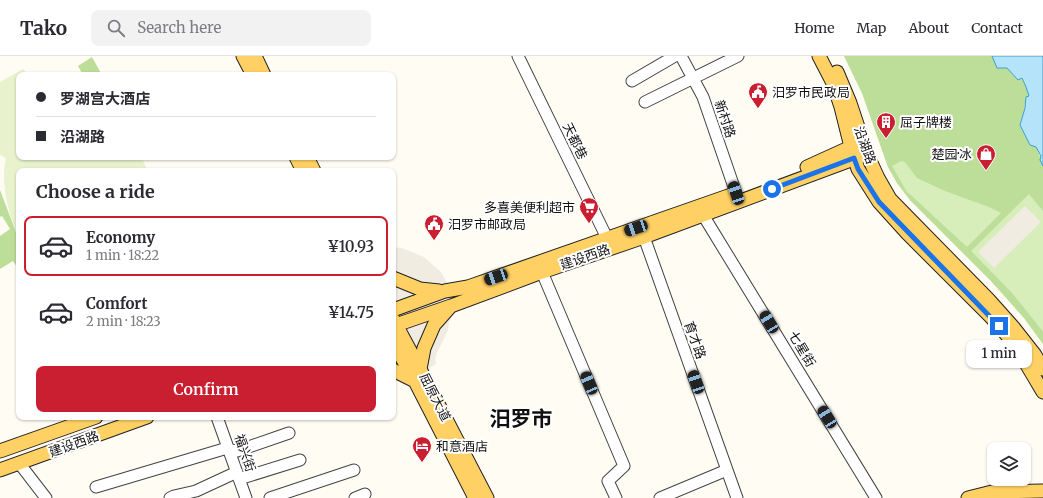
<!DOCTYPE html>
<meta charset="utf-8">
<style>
:root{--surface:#fff;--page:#f2f2f3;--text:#2b2b33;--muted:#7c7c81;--line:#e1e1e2;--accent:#ca1f31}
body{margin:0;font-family:Merriweather,"Noto Sans SC",serif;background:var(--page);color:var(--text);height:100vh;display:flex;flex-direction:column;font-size:15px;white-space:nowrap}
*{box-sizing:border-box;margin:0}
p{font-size:13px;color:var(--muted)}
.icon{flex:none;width:22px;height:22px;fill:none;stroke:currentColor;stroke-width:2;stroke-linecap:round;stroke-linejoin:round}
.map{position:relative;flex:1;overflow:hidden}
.side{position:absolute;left:16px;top:112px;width:380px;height:252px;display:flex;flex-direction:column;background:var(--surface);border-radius:8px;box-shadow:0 1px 3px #0004}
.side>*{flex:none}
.banner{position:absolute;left:16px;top:16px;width:380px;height:88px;border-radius:8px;box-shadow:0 1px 3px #0004;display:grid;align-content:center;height:88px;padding:0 20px;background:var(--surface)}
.buttons{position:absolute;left:987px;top:386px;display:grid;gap:8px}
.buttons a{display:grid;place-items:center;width:44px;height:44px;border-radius:8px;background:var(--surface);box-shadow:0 1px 3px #0004;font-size:20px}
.end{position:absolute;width:18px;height:18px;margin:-9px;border:5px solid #1a73e8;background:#fff;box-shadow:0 0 0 2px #fff}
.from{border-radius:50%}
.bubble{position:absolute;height:28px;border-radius:8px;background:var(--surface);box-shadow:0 1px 3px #0004;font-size:13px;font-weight:600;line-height:28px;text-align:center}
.car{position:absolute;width:12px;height:24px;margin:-12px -6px;border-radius:5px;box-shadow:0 0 3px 1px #0007;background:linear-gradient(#222 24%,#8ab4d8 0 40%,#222 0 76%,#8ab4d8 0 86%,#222 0)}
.banner b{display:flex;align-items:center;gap:14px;height:38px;font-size:15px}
.banner b+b{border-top:1px solid var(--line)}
.banner i{width:10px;height:10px;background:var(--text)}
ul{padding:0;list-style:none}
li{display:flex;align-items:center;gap:12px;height:60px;margin:0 8px 6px;padding:0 12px;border:2px solid transparent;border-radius:8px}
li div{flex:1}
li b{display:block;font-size:15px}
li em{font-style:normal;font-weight:600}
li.selected{border-color:var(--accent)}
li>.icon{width:36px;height:36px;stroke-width:1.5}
h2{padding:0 20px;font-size:18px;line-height:48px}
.button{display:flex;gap:8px;margin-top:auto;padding:8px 20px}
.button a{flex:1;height:46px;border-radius:8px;background:var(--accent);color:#fff;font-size:16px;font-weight:600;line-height:46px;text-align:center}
header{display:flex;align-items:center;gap:24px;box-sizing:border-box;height:56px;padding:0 20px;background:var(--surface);border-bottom:1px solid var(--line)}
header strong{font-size:19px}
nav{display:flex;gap:22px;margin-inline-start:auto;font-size:14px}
.search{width:280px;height:36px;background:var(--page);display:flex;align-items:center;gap:10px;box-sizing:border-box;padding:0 14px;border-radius:8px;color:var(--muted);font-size:15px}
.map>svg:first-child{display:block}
.green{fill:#d7edba}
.forest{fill:#bcde98;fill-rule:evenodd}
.pitch{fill:#e8f3cd}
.plaza{fill:#f1ece1}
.water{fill:#b5e4fa;stroke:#389fd5}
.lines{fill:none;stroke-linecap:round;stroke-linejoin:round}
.minor-casing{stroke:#434343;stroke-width:13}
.major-casing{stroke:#212121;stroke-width:15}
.minor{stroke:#fff;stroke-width:11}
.major{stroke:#ffd164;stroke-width:13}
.route{stroke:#1a73e8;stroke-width:5}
.labels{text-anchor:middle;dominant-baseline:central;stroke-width:4;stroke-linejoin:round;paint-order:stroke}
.poi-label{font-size:13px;fill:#101010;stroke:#fff;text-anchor:start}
.street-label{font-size:13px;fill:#101010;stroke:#fff}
.town-label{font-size:21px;font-weight:bold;fill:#101010;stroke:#fff}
</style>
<header>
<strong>Tako</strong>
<div class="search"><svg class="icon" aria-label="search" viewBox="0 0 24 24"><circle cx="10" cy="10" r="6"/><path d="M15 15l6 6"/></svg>Search here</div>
<nav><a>Home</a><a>Map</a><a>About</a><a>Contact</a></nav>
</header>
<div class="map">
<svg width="1043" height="442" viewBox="0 0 1043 442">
<rect width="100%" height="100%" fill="#fffcf4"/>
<!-- green -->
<path class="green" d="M844,0H1043V288L1024,262L991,225L910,144L897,127L888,111L862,37Z"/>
<!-- forest -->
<path class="forest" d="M844,0H992L996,9L1007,12L1018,24L1021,22L1026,31L1029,40L1026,41L1023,59L1020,66L1033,90L1036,91C1039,98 1040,103 1043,110V155L1029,138L971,195L1012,237L1037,268L1043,276V288L1024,262L991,225L910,144L897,127L888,111L862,37ZM901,105L905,106L917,122L945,135L989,151L1001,157L967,191L913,141L907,136L892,110Z
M92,1L102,19H83L78,10Z
M0,134L19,184V214L13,205L0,213V180L10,173L2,160L0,161Z"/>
<!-- pitch -->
<path class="pitch" d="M23,13L29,19H19V101H142L147,115H19V184C9,158 0,129 6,102L0,99V26Z"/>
<!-- plaza -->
<path class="plaza" d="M1025,150L1041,166L994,212L978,196Z
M393,191L402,192L424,201L441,216L459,249L449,266L448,274L437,297L435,303L436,308L419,318L399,325H393Z"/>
<!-- water -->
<path class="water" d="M992,0H1043V110L1040,104L1041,100L1036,91L1030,89L1020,69L1025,52L1026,41L1029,40L1026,31L1022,22L1018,24L1007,12H997Z"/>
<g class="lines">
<defs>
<path id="minor" d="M518,0L607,182
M681,0L703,41L736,137
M632,25L675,0
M645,46L738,0
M703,159L876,442
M644,181L737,442
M542,216L624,410L608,425L616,442
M217,361L246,442
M19,407L46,442
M239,423L300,404
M96,431L224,393L237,395L289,377
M170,442L174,440L196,435L237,416
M270,442L354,414
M355,442L365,438
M660,442L727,414"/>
<path id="major" d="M243,0L253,19
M255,0L264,19
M819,0L833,27L841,51L851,91L858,113L879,146L907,177L991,261L1014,287L1043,336
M837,16L850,47L867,98L878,122L890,143L989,244L1013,271L1035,299L1043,313
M296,101L303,115
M307,101L314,115
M807,111L851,91L863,88
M393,222L420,233L439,235
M393,254L445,235L468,231L734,138
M393,263L420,313L487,442
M393,270L451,250L542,216L644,181L867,98
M393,286L415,325L475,442
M420,313L424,292L434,269L450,251
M393,314L415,325
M0,395L96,361
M0,414L147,361
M968,442L992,436L1043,435"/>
</defs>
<!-- minor casing -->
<use href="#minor" class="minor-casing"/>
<!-- major casing -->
<use href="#major" class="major-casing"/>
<!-- minor -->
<use href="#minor" class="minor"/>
<!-- major -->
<use href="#major" class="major"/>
</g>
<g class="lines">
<!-- route -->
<path class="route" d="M772,133L854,102L858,113L879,146L999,270"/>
</g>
<!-- icons -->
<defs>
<symbol id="civic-pin" viewBox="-11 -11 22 30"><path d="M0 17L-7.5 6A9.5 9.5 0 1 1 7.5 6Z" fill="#ca1f31" stroke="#fff"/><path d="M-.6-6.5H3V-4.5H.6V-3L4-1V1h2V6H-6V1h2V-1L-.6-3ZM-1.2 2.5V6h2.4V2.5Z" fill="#fff"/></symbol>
<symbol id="building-pin" viewBox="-11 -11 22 30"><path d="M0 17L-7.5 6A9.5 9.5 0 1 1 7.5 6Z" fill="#ca1f31" stroke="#fff"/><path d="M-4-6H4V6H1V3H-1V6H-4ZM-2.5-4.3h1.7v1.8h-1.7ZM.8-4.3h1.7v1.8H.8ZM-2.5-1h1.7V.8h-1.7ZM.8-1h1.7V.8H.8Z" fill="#fff"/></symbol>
<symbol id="shop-pin" viewBox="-11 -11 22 30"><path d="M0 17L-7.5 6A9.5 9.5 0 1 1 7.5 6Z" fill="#ca1f31" stroke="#fff"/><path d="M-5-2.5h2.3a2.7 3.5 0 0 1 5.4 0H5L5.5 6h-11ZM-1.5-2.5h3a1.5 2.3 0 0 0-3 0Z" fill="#fff"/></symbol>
<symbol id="supermarket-pin" viewBox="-11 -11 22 30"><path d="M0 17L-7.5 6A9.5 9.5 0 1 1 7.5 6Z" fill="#ca1f31" stroke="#fff"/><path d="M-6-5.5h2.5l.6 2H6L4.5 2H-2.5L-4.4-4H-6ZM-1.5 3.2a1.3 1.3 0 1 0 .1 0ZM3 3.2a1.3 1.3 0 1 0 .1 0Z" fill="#fff"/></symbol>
<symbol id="hotel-pin" viewBox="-11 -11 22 30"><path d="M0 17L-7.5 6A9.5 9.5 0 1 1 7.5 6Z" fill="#ca1f31" stroke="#fff"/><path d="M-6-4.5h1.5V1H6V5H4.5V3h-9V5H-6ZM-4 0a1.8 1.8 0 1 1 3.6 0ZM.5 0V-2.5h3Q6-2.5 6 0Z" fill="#fff"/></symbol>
</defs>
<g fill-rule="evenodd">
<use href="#civic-pin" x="747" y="25" width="22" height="30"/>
<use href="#building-pin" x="875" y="55" width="22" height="30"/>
<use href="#shop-pin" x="975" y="87" width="22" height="30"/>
<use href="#supermarket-pin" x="578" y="140" width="22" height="30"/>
<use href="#civic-pin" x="423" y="157" width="22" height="30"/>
<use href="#hotel-pin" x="411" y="379" width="22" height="30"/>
</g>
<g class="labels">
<!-- poi labels -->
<g class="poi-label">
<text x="772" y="36">汨罗市民政局</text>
<text x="900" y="66">屈子牌楼</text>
<text x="972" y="98" text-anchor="end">楚园·冰</text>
<text x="575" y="151" text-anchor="end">多喜美便利超市</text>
<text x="448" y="168">汨罗市邮政局</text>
<text x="436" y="390">和意酒店</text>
</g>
<!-- street labels -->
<g class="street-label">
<text transform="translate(725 63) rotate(71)">新村路</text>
<text transform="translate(575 85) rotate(64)">天都巷</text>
<text transform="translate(865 89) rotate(70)">沿湖路</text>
<text transform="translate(585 201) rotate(-19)">建设西路</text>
<text transform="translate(695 284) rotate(70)">育才路</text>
<text transform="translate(802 293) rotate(59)">七星街</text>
<text transform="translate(435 341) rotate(63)">屈原大道</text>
<text transform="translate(74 388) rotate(-20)">建设西路</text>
<text transform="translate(245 397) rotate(71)">福兴街</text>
</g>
<!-- town labels -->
<g class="town-label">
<text x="521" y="362">汨罗市</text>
</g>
</g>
</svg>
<div class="buttons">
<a><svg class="icon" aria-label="layers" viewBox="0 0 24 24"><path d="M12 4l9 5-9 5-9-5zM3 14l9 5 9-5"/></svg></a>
</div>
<i class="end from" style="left:772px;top:133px"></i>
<i class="end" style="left:999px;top:270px"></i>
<div class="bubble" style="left:966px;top:284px;width:66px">1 min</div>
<i class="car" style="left:736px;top:137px;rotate:341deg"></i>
<i class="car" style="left:636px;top:172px;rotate:251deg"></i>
<i class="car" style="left:496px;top:221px;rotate:251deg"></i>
<i class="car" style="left:769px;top:266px;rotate:329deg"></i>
<i class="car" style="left:696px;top:326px;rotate:341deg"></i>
<i class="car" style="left:589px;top:327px;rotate:337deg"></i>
<i class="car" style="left:827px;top:361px;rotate:328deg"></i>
<div class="banner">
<b><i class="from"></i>罗湖宫大酒店</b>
<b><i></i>沿湖路</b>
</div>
<section class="side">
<h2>Choose a ride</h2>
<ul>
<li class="selected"><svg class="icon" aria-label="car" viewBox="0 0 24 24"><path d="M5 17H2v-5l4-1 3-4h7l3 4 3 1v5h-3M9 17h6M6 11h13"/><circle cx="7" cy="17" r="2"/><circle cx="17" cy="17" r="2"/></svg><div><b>Economy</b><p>1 min · 18:22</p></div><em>¥10.93</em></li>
<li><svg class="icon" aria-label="car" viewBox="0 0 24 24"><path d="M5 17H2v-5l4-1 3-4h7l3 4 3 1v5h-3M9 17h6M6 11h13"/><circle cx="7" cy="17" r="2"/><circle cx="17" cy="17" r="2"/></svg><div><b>Comfort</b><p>2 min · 18:23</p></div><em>¥14.75</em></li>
</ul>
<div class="button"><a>Confirm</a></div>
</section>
</div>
